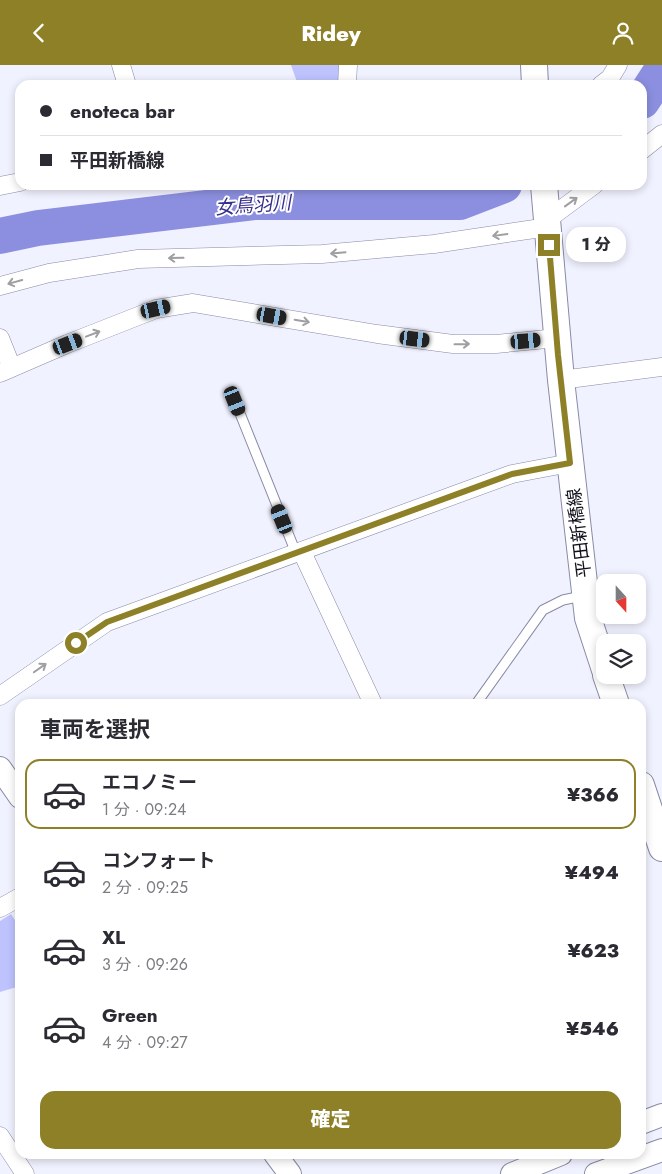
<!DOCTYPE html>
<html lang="ja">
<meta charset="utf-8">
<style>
:root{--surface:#fff;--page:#f2f2f3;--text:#2b2b33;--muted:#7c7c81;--line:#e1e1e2;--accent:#8d8027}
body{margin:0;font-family:Jost,"Noto Sans JP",sans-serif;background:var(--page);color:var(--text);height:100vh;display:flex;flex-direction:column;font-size:19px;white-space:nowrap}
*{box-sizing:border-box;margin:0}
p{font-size:16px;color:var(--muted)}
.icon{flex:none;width:28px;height:28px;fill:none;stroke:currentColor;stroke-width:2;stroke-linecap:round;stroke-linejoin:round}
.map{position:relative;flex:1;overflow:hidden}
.drawer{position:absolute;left:15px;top:634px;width:631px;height:460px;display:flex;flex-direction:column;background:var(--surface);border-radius:15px;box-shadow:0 2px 8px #0003}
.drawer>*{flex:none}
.guide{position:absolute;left:15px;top:15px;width:632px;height:110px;border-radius:15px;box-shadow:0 2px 8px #0003;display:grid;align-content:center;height:110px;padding:0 25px;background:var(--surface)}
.needle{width:32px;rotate:159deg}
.controls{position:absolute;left:596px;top:509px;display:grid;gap:10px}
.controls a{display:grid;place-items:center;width:50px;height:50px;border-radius:10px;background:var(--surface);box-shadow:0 2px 8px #0003;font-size:25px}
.end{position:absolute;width:22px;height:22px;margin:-11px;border:6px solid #8d8027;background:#fff;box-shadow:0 0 0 2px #fff}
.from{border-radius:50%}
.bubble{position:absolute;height:35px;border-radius:15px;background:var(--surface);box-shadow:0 2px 8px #0003;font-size:16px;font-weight:800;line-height:35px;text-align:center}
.car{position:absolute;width:15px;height:30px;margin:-15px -8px;border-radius:6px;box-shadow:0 0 4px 1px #0007;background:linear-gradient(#222 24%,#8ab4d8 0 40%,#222 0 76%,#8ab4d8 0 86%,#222 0)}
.guide b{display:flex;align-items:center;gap:18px;height:48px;font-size:19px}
.guide b+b{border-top:1px solid var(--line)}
.guide i{width:12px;height:12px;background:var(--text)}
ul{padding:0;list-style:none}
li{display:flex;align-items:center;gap:15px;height:70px;margin:0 10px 8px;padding:0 15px;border:2px solid transparent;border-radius:15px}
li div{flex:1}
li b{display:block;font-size:19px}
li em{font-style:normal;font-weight:800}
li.active{border-color:var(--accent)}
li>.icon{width:45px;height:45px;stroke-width:1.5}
h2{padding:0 25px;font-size:22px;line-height:60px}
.cta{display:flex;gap:10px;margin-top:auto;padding:10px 25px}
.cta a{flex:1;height:58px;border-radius:15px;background:var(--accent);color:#fff;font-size:20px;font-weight:800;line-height:58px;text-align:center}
header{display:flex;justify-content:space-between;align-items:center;height:65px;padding:0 25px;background:var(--accent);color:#fff;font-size:22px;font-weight:800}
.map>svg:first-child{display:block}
.green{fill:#bec3fe}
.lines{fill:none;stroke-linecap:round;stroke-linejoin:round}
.river{stroke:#8c8fdf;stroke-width:36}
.service-casing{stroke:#888aa6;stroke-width:11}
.minor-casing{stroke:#888aa6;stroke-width:19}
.tertiary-casing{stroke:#888aa6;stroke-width:24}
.secondary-casing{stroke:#888aa6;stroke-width:28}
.service{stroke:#fff;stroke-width:9}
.minor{stroke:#fff;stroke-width:18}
.tertiary{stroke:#fff;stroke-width:22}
.secondary{stroke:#fff;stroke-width:26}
.oneway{stroke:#9f9fa3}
.route{stroke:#8d8027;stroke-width:6}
.labels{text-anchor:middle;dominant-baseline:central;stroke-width:4;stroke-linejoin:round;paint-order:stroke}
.street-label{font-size:18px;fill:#0f101a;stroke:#fff}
.water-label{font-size:19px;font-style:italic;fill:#382f8c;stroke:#fff}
</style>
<header><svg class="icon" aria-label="back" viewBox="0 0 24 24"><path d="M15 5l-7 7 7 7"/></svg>Ridey<svg class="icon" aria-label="person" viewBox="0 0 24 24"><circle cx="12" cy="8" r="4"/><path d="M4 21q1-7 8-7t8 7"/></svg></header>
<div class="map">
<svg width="662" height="1109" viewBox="0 0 662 1109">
<rect width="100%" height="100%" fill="#f1f2ff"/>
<!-- green -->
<path class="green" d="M291,0H339V20H292L297,17Z
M11,849L20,863V921L0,927V856Z"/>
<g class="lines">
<!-- river -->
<path class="river" d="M642,36L662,5
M0,171L38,163L255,137H460L504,120"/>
<defs>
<path id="service" d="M235,336L296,488
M476,639L543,545L563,535L582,531"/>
<path id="minor" d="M121,0L127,20
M347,20L348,0
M601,20L610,13L618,0
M642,85L662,69
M0,121L20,117
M546,152L555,149L594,120
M0,221L49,208L138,194L322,189L434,179L548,162
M0,273L12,303
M0,308L67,279L156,244L193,238L377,269L453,279H496L557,273
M561,315L662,302
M302,487L373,639
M0,631L107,557L512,409L570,398
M0,843L20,832
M0,1071L25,1109"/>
<path id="tertiary" d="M0,703L20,732
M641,1058L662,1050
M275,1089L290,1109
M512,1109L561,1089
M596,1109L662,1085"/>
<path id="secondary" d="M534,0L535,20
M544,120L561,315L588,553L605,605
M606,610L616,639
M641,720L662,783"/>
</defs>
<!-- service casing -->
<use href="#service" class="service-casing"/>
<!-- minor casing -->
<use href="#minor" class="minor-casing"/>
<!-- tertiary casing -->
<use href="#tertiary" class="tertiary-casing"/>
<!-- secondary casing -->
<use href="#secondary" class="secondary-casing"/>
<!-- service -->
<use href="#service" class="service"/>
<!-- minor -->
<use href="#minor" class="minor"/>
<!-- tertiary -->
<use href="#tertiary" class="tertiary"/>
<!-- secondary -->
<use href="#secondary" class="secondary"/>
</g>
<!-- one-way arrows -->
<defs><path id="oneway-shaft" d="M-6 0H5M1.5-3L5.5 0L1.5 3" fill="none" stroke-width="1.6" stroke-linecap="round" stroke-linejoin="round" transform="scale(1.25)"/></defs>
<g class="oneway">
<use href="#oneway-shaft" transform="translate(571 137) rotate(-36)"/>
<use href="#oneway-shaft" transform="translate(500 170) rotate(172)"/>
<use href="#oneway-shaft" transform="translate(338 188) rotate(175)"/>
<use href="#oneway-shaft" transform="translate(176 193) rotate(179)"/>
<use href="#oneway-shaft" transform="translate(15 217) rotate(165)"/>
<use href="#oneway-shaft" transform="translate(302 256) rotate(10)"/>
<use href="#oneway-shaft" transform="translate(93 269) rotate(-21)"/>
<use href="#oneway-shaft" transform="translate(462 279) rotate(-1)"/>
<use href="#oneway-shaft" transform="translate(40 603) rotate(-35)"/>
</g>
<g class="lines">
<!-- route -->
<path class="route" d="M76,578L107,557L512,409L570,398L558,290L549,180"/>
</g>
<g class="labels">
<!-- street labels -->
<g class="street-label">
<text transform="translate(579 468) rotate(-97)">平田新橋線</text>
</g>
<!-- water labels -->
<g class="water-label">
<text transform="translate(253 140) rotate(-4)">女鳥羽川</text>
</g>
</g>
</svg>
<div class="controls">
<a><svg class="needle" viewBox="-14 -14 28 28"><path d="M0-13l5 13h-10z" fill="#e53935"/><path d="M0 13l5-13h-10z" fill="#7c7c81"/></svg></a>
<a><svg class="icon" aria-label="layers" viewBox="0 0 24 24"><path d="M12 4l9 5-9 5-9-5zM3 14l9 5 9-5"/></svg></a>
</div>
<i class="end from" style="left:76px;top:578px"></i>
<i class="end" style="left:549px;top:180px"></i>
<div class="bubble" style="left:566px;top:162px;width:60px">1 分</div>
<i class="car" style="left:156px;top:244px;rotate:77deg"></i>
<i class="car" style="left:272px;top:251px;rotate:100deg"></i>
<i class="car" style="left:415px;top:274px;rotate:97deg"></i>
<i class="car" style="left:526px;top:276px;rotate:85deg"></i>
<i class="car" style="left:68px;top:279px;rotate:69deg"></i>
<i class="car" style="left:235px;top:336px;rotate:158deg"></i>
<i class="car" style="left:282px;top:454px;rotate:338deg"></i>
<div class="guide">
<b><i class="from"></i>enoteca bar</b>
<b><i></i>平田新橋線</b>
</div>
<section class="drawer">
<h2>車両を選択</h2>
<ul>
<li class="active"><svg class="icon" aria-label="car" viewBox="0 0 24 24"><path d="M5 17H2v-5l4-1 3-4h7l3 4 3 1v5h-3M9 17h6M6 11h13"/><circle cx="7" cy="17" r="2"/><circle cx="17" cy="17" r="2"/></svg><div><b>エコノミー</b><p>1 分 · 09:24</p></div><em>¥366</em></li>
<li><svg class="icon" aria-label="car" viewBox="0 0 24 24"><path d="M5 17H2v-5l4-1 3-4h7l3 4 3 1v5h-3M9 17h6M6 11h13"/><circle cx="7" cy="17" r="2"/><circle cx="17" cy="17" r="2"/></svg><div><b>コンフォート</b><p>2 分 · 09:25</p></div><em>¥494</em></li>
<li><svg class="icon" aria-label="car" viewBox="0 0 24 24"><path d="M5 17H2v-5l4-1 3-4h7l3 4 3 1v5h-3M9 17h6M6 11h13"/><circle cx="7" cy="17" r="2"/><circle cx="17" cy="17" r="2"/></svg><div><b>XL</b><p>3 分 · 09:26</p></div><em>¥623</em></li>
<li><svg class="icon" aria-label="car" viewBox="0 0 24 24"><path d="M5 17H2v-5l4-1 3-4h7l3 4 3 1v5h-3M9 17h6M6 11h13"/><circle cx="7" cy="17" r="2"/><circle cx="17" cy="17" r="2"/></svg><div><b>Green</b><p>4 分 · 09:27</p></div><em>¥546</em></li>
</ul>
<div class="cta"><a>確定</a></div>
</section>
</div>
